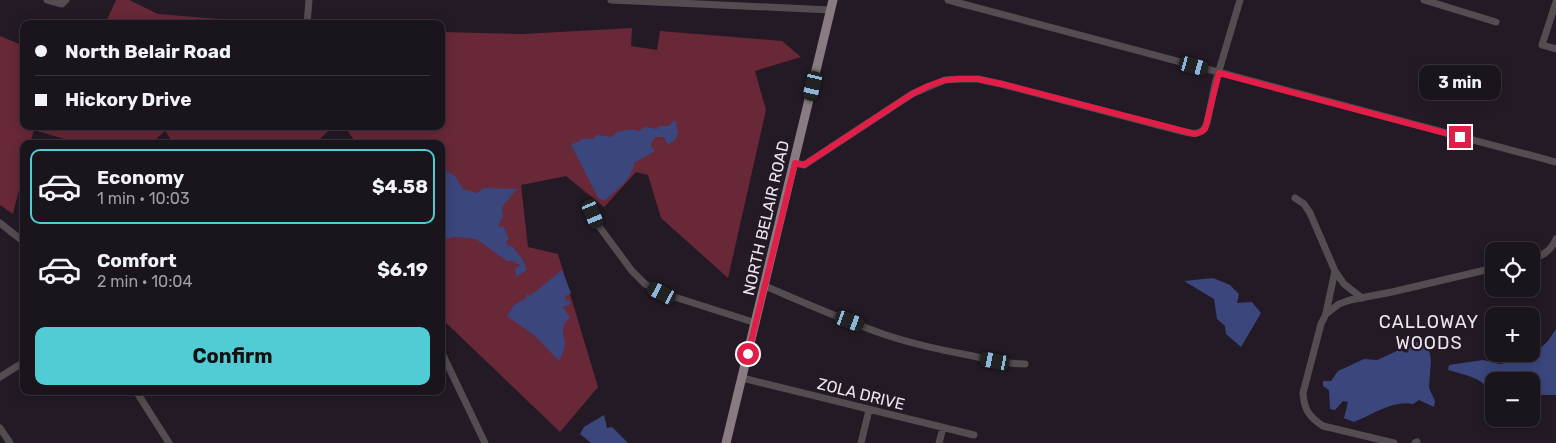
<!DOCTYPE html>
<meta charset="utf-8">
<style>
:root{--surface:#1a141c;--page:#231d25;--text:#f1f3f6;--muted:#9f9ea3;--line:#38333b;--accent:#51ccd4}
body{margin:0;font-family:Rubik,sans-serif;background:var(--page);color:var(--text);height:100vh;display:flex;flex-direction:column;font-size:19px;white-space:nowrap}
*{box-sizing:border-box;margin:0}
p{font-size:16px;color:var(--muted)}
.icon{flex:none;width:28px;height:28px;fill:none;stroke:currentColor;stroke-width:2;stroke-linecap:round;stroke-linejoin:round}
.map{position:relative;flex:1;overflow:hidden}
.sheet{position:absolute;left:20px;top:140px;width:425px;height:255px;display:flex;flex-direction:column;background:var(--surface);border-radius:10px;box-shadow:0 2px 12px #0003,0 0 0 1px var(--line)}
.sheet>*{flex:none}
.top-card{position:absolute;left:20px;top:20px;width:425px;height:110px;border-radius:10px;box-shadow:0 2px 12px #0003,0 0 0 1px var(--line);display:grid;align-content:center;height:110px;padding:0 15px;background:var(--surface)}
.buttons{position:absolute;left:1485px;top:242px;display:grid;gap:10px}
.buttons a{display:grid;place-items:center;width:55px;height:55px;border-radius:10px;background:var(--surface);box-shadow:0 2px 12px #0003,0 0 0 1px var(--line);font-size:25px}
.end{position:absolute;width:22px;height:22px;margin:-11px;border:6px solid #e11d48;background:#fff;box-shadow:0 0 0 2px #fff}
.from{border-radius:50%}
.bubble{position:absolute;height:35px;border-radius:10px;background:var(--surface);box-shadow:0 2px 12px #0003,0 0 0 1px var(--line);font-size:16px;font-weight:700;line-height:35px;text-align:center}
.car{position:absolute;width:15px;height:30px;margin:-15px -8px;border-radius:6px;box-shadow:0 0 4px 1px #0007;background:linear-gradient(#222 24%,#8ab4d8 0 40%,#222 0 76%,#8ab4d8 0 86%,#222 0)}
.top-card b{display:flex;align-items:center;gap:18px;height:48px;font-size:19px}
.top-card b+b{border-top:1px solid var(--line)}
.top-card i{width:12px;height:12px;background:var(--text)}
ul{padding:9px 0 0;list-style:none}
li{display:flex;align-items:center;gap:15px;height:75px;margin:0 10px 8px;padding:0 5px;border:2px solid transparent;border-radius:10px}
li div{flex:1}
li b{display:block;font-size:19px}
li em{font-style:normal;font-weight:700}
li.selected{border-color:var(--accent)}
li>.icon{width:45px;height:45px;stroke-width:1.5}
.action{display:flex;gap:10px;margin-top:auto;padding:10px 15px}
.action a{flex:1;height:58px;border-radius:10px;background:var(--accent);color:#111;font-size:20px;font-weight:700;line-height:58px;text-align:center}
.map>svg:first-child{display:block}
.forest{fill:#682838}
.water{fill:#3b467d}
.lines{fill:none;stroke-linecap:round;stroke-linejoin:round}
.minor{stroke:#534c50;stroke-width:7}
.major{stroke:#897b82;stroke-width:9}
.route{stroke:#e11d48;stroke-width:6}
.labels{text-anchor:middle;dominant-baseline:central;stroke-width:4.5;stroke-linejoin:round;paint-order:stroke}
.street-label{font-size:16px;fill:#ece6ed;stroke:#231a25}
.neighbourhood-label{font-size:18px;letter-spacing:1px;fill:#ece6ed;stroke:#231a25}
</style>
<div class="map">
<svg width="1556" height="443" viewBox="0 0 1556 443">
<rect width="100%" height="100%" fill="#231a25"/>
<!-- forest -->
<path class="forest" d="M116,0H129L158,14L282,24H105Z
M632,28L631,46L657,50L660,31L782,41L801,57L755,71L766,110L728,278L661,218L648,175L636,172L604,207L566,176L521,185L528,247L558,254L598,387L560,432L441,318V144H357L344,126H441V32L522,34Z
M0,36L24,46V126H327L328,131L315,144H174L165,131L151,144H70L71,141L34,130L30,144H24V169L13,214L0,205Z"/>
<!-- water -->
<path class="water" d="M673,121L677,122L676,128L678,131L676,139L668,145L664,137H656L652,141L651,147L655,151L634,163C633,179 616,190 605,200L599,199L571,145L585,138L593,139L597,135L611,137C617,130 631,128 639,131L645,127L657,129L660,126H669Z
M444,170L455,176L463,189L477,193L484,188L517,189L502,207L503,217L500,220L501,221L498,225L500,227L503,226L509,239L506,241L508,246H512L523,260L527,270L516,277L515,269L520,265L513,261H507L476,239L454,237L446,239L443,231H441V175Z
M562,270L571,293L565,296L566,300H569L571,304L563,307L570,318C558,326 565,335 565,345C564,350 561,357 559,361L534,335L507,316L514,305L526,298L527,293L530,296Z
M1213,278L1230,285L1239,294L1237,303L1252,302L1261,313L1241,347L1226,334L1225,326L1217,319L1214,299L1184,281Z
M1556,329V395H1531V381H1494V394C1480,377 1469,376 1448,370L1449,365L1483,360L1500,364L1524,359L1535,353L1548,341Z
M1427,340L1431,360L1429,388L1435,401L1434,407L1419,400L1413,404C1393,400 1372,415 1354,422L1344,418L1348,402L1343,401L1335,410L1330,409L1329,390L1323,386V381H1331L1338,371L1364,359L1377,360L1399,350L1407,353L1412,343Z
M604,415L607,428L612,427L628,443H591L580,434L584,427Z"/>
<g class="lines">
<!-- minor -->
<path class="minor" d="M47,0L62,4L66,0
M611,0L831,10
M948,0L1556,162
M1424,0L1496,22
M1556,2L1542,45L1556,49
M307,24L309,0
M795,163L804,165L912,94L928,87L945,80L960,79H978L1001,84L1177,130C1190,133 1202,138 1207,123L1215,84L1240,0
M1295,198L1304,204L1310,213L1335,271L1344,284L1362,298
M593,214L598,225L632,271L645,284L662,293L756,323
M0,223L24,242
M1531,260C1543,255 1551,251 1556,239
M765,286C805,303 845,321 886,335C913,344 941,350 968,355C987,359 1006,364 1025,364
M1326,313L1335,271
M441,351L485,443
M0,377L24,362
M742,378L974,435
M136,391L169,443
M0,428L10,443
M861,443L869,410
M939,443L943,428
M1394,443L1323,426C1309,417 1304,409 1303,393L1321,324L1326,314L1339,304L1350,300L1392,292L1494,268
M1415,443L1417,442"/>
<!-- major -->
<path class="major" d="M726,443L833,0"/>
</g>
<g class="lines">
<!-- route -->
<path class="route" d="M748,354L795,163L804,165L912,94L928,86L945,80L960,79H978L1002,84L1195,134L1201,132L1205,129L1219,73L1460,137"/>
</g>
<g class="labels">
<!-- street labels -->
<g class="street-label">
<text transform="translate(766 218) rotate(-77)">NORTH BELAIR ROAD</text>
<text transform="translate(861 394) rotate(14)">ZOLA DRIVE</text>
</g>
<!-- neighbourhood labels -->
<g class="neighbourhood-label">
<text x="1429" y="322">CALLOWAY<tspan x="1429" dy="21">WOODS</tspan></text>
</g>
</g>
</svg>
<div class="buttons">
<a><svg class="icon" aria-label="locate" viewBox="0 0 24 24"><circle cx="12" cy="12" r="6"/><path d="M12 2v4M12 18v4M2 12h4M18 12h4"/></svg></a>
<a>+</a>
<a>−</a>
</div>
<i class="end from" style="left:748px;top:354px"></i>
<i class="end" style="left:1460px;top:137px"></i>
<div class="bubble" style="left:1419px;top:65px;width:82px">3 min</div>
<i class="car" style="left:1194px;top:66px;rotate:105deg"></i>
<i class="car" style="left:813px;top:86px;rotate:193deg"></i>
<i class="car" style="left:593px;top:214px;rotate:157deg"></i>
<i class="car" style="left:662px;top:293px;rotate:297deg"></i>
<i class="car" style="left:850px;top:321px;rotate:110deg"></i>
<i class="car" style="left:995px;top:361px;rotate:281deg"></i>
<div class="top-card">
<b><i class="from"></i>North Belair Road</b>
<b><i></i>Hickory Drive</b>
</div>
<section class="sheet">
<ul>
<li class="selected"><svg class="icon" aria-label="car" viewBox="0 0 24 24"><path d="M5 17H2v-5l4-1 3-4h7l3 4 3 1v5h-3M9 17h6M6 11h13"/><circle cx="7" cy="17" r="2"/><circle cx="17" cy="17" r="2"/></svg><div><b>Economy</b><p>1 min · 10:03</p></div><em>$4.58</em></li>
<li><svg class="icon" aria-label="car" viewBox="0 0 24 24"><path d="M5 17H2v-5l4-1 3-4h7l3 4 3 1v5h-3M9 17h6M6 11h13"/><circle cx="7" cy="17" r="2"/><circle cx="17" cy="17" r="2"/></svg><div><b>Comfort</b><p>2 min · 10:04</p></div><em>$6.19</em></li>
</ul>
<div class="action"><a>Confirm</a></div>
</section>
</div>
